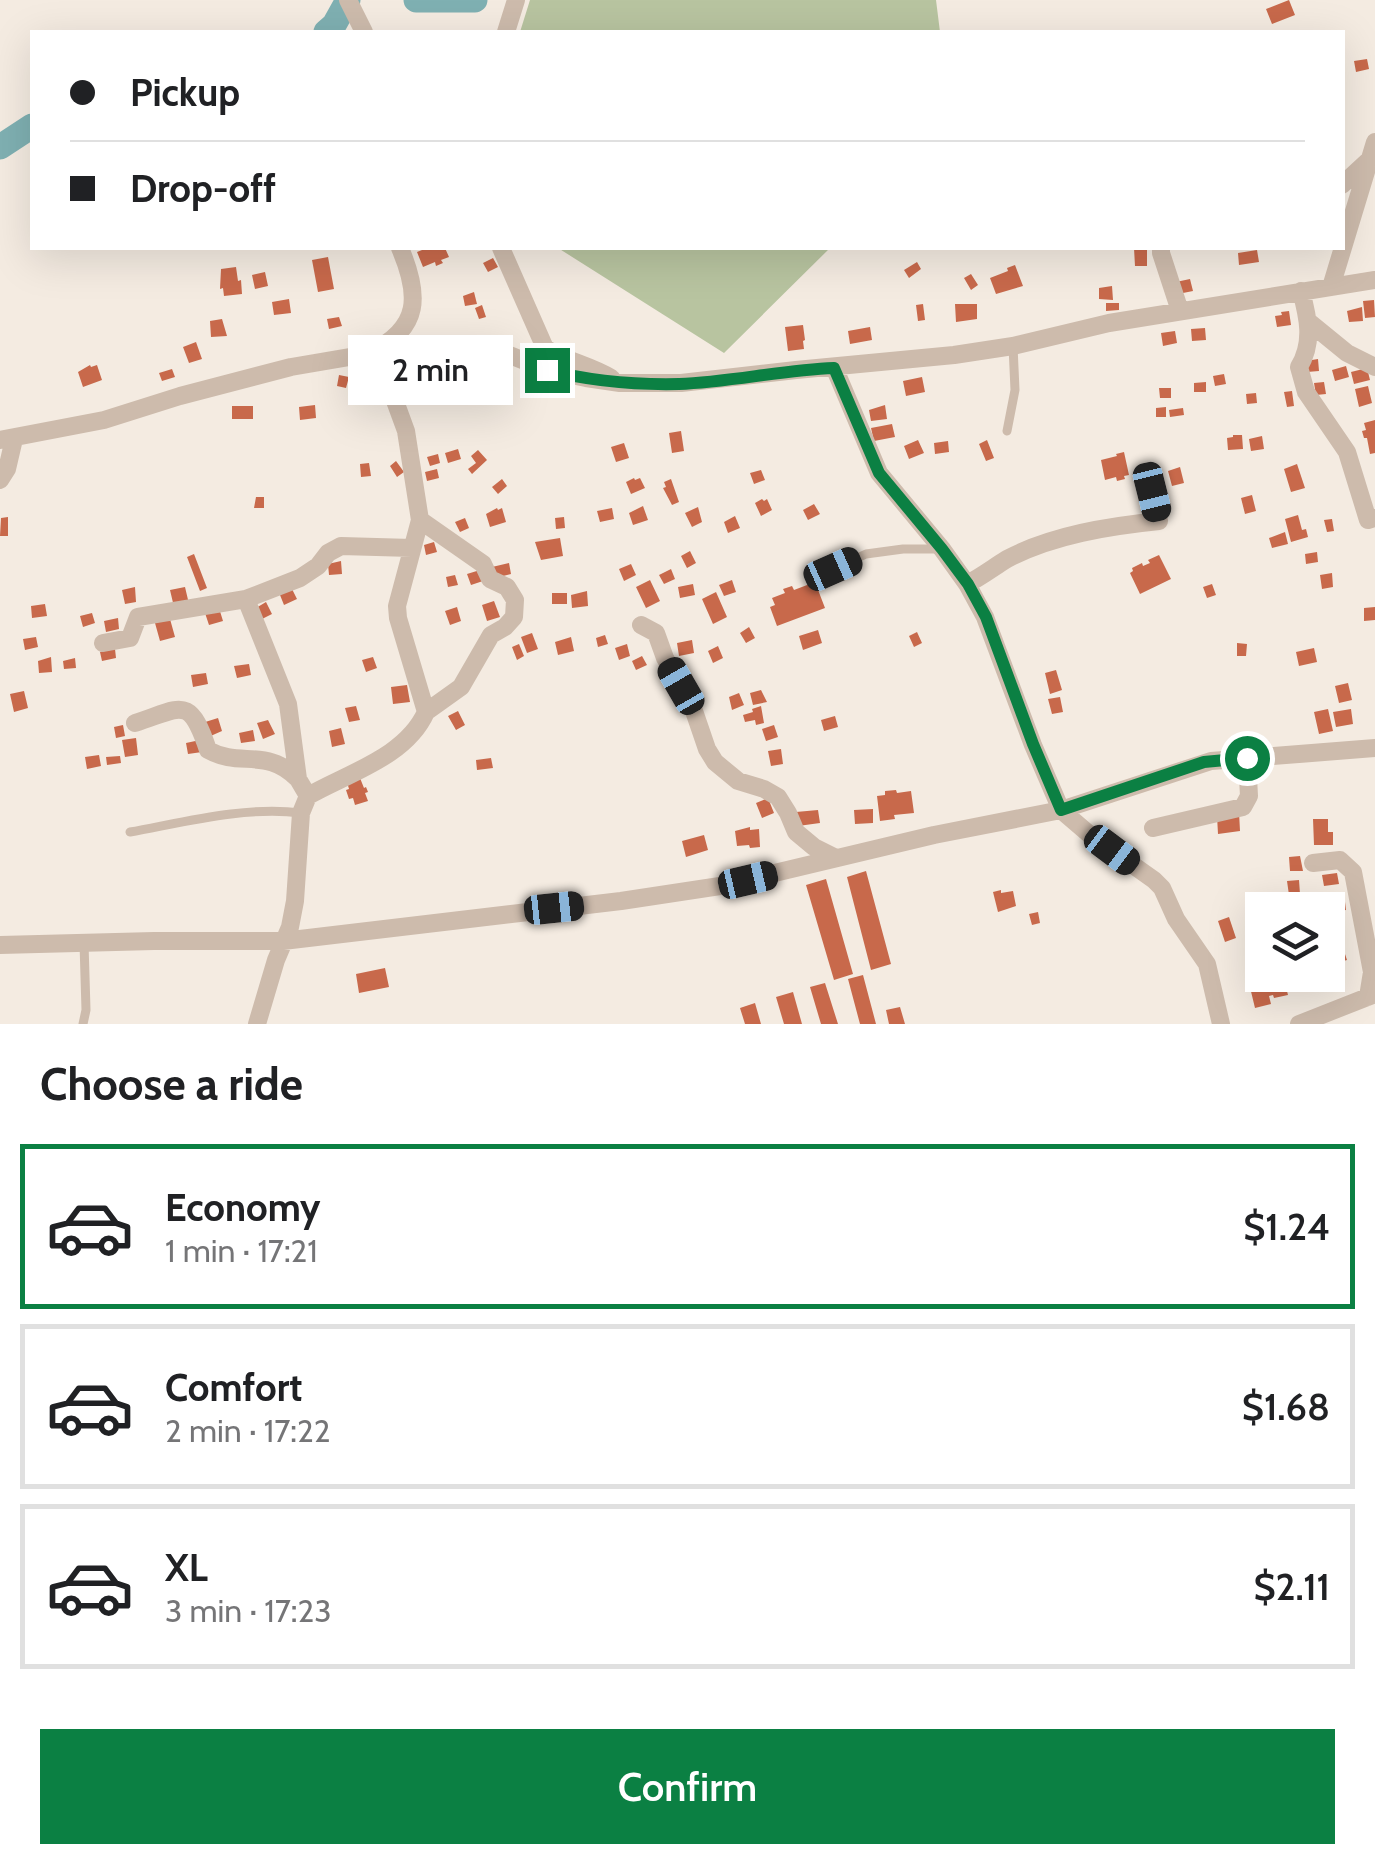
<!DOCTYPE html>
<meta charset="utf-8">
<style>
:root{--surface:#fff;--page:#f6f6f6;--text:#202124;--muted:#757577;--line:#e0e0e0;--accent:#0b8043}
body{margin:0;font-family:Cabin,sans-serif;background:var(--page);color:var(--text);height:100vh;display:flex;flex-direction:column;font-size:38px;white-space:nowrap}
*{box-sizing:border-box;margin:0}
p{font-size:32px;color:var(--muted)}
.icon{flex:none;width:55px;height:55px;fill:none;stroke:currentColor;stroke-width:2;stroke-linecap:round;stroke-linejoin:round}
.map{position:relative;height:1024px;overflow:hidden}
.panel{display:flex;flex-direction:column;background:var(--surface);flex:1}
.panel>*{flex:none}
.banner{position:absolute;left:30px;top:30px;width:1315px;height:220px;border-radius:0px;box-shadow:0 10px 40px #0002;display:grid;align-content:center;height:220px;padding:0 40px;background:var(--surface)}
.fabs{position:absolute;left:1245px;top:892px;display:grid;gap:20px}
.fabs a{display:grid;place-items:center;width:100px;height:100px;border-radius:0px;background:var(--surface);box-shadow:0 10px 40px #0002;font-size:50px}
.end{position:absolute;width:45px;height:45px;margin:-22px;border:12px solid #0b8043;background:#fff;box-shadow:0 0 0 5px #fff}
.from{border-radius:50%}
.bubble{position:absolute;height:70px;border-radius:0px;background:var(--surface);box-shadow:0 10px 40px #0002;font-size:32px;font-weight:600;line-height:70px;text-align:center}
.car{position:absolute;width:30px;height:60px;margin:-30px -15px;border-radius:12px;box-shadow:0 0 8px 2px #0007;background:linear-gradient(#222 24%,#8ab4d8 0 40%,#222 0 76%,#8ab4d8 0 86%,#222 0)}
.banner b{display:flex;align-items:center;gap:35px;height:95px;font-size:38px}
.banner b+b{border-top:2px solid var(--line)}
.banner i{width:25px;height:25px;background:var(--text)}
ul{padding:0;list-style:none}
li{display:flex;align-items:center;gap:30px;height:165px;margin:0 20px 15px;padding:0 20px;border:5px solid var(--line);border-radius:0px}
li div{flex:1}
li b{display:block;font-size:38px}
li em{font-style:normal;font-weight:600}
li.on{border-color:var(--accent)}
li>.icon{width:90px;height:90px;stroke-width:1.5}
h2{padding:0 40px;font-size:45px;line-height:120px}
.action{display:flex;gap:20px;margin-top:auto;padding:20px 40px}
.action a{flex:1;height:115px;border-radius:0px;background:var(--accent);color:#fff;font-size:40px;font-weight:600;line-height:115px;text-align:center}
.map>svg:first-child{display:block}
.green{fill:#b8c4a0}
.lines{fill:none;stroke-linecap:round;stroke-linejoin:round}
.river{stroke:#7fb0b2;stroke-width:25}
.building{fill:#c8694b}
.lane{stroke:#cdbbac;stroke-width:9}
.street{stroke:#cdbbac;stroke-width:18}
.route{stroke:#0b8043;stroke-width:12}
</style>
<div class="map">
<svg width="1375" height="1024" viewBox="0 0 1375 1024">
<rect width="100%" height="100%" fill="#f4ebe1"/>
<!-- green -->
<path class="green" d="M530,0H936L940,32H520Z
M558,248H830L724,353Z"/>
<g class="lines">
<!-- river -->
<path class="river" d="M416,0H475
M326,32L334,25L348,0
M0,147L32,126"/>
</g>
<!-- building -->
<path class="building" d="M1289,0L1295,15L1272,24L1266,9Z
M1367,59L1369,69L1356,72L1354,61Z
M427,248H445L449,257L441,260L443,263L436,266L435,262L423,267L417,252Z
M1134,248H1147V266H1135Z
M1257,250L1259,262L1239,265L1238,253Z
M328,257L334,289L318,292L312,260Z
M493,258L498,267L488,272L483,263Z
M917,262L921,269L909,278L904,270Z
M1015,265L1023,286L996,294L990,278L1008,271L1007,268Z
M236,267L238,281L241,280L242,294L224,296L223,288L220,289L221,269Z
M265,272L268,286L255,289L252,275Z
M971,274L978,285L971,290L964,278Z
M1190,279L1193,291L1178,294L1176,282Z
M1112,286L1113,300L1099,299V288Z
M474,292L477,304L465,306L463,296Z
M289,299L291,313L274,315L272,302Z
M1374,300L1375,317L1365,318L1363,301Z
M1106,303H1119V310L1106,311Z
M923,304L925,320L918,321L916,305Z
M955,304H977V319L956,322Z
M482,305L486,317L479,319L475,308Z
M1362,307L1363,321L1349,322L1347,311Z
M1289,311L1291,325L1277,327L1275,316L1282,315L1281,312Z
M339,317L342,326L329,329L327,319Z
M222,319L227,336L211,337L210,321Z
M803,325L805,340L803,341L804,349L788,351L785,327Z
M870,327L872,340L850,344L848,331Z
M1205,328L1206,340L1192,341L1191,329Z
M1175,331L1177,343L1163,346L1161,333Z
M196,342L202,359L189,363L183,347Z
M1318,359L1319,371L1307,372L1306,361Z
M90,365L91,367L97,365L102,380L83,387L78,372Z
M1346,366L1349,377L1335,381L1332,370Z
M1367,368L1370,380L1354,384L1351,372Z
M172,369L175,377L162,381L159,373Z
M477,373L480,382L469,385L467,376Z
M1224,374L1226,384L1215,386L1213,376Z
M339,375L349,377L346,388L337,386Z
M922,377L925,392L906,396L903,381Z
M425,381L430,391L420,396L415,387Z
M1206,382V392H1194V383Z
M1324,382L1326,394L1316,395L1314,383Z
M1368,386L1372,403L1359,407L1355,389Z
M1159,388H1171V398H1160Z
M1292,391L1294,406L1287,407L1284,392Z
M1256,393L1257,403L1247,404L1246,394Z
M315,405L316,418L300,420L299,407Z
M885,405L887,419L871,421L869,410Z
M232,406H253V419H232Z
M1166,407V417H1156V408Z
M1183,408L1184,415L1170,417L1169,410Z
M1375,420V453L1370,454L1367,438H1364L1362,431L1366,430L1364,423Z
M892,424L895,437L874,441L871,428Z
M681,431L684,451L672,453L669,433Z
M1233,435H1242L1243,449L1228,450L1227,438L1233,437Z
M1262,436L1264,449L1251,451L1249,439Z
M918,440L924,453L909,459L904,446Z
M987,440L994,458L986,461L979,444Z
M948,441L949,452L935,454L934,443Z
M624,443L629,458L616,462L611,447Z
M458,449L461,459L448,463L445,453Z
M478,450L487,460L472,474L468,469L476,463L471,456Z
M1124,452L1129,475L1124,476L1125,479L1117,481L1116,477L1105,480L1101,460L1117,456L1116,454Z
M438,454L440,463L430,466L427,457Z
M396,461L404,472L397,477L390,466Z
M369,463L371,476L361,477L360,464Z
M1297,464L1305,488L1291,492L1284,469Z
M1180,467L1184,483L1172,486L1168,471Z
M437,469L439,478L427,481L425,472Z
M761,470L765,480L754,484L750,473Z
M634,478L635,480L640,478L645,488L631,494L626,482Z
M502,479L507,486L498,494L492,487Z
M671,479L679,502L672,505L663,488L666,487L664,482Z
M1252,495L1256,511L1245,514L1241,498Z
M256,497H264V508H254Z
M762,499L764,501L767,499L772,510L761,516L755,503Z
M814,504L820,514L808,520L803,510Z
M643,506L648,520L633,525L629,513Z
M698,507L702,522L692,527L685,513Z
M497,508L498,510L502,508L506,522L490,527L486,514Z
M612,508L614,519L600,522L597,511Z
M1298,515L1302,530L1306,529L1308,537L1291,542L1285,519Z
M735,516L740,528L728,533L724,522Z
M8,517V536H0L1,518Z
M564,517L565,528L556,529L555,518Z
M465,518L469,528L460,532L455,522Z
M1332,519L1334,531L1327,532L1324,520Z
M1285,532L1288,544L1272,548L1269,538Z
M560,538L563,556L541,560L535,542Z
M434,542L437,552L426,555L424,545Z
M690,551L696,563L687,568L681,556Z
M1317,552L1318,562L1306,564L1305,554Z
M194,554L207,588L200,591L187,557Z
M1159,555L1171,579L1140,594L1130,573L1133,571L1132,568L1142,563L1143,566L1150,563L1148,560Z
M341,561L342,574L329,575L328,564Z
M509,563L511,574L495,578L492,567Z
M631,564L636,575L624,581L619,569Z
M671,569L675,579L664,584L659,575Z
M480,570L483,581L471,585L467,574Z
M1332,573L1333,587L1322,589L1320,575Z
M455,575L458,585L448,587L446,577Z
M650,580L660,601L646,608L636,587Z
M732,580L736,592L724,596L719,585Z
M815,582L825,608L777,626L770,607L775,605L772,598L785,593L783,589L792,586L794,590Z
M693,584L695,595L680,598L678,587Z
M1212,584L1216,595L1207,598L1203,587Z
M135,587L136,602L125,604L122,590Z
M185,587L189,604L174,607L170,590Z
M291,587L297,599L284,605L280,595Z
M587,591L588,606L572,608L571,595Z
M716,592L727,617L713,624L702,599Z
M552,593H567V604H552Z
M494,601L500,617L487,621L482,605Z
M266,602L272,614L262,619L256,608Z
M45,604L47,616L32,618L31,606Z
M457,607L461,621L450,625L445,611Z
M1375,607V620L1364,621V608Z
M219,608L223,621L209,625L205,613Z
M92,613L95,623L83,627L80,616Z
M118,618L119,629L106,632L104,621Z
M170,619L175,637L160,641L155,623Z
M749,627L755,638L746,643L740,633Z
M818,630L822,643L803,650L799,636Z
M917,632L922,643L914,647L909,636Z
M532,633L538,649L527,653L521,637Z
M605,635L608,644L598,647L596,638Z
M36,637L38,647L25,650L23,639Z
M571,637L574,651L558,655L555,642Z
M692,640L694,653L679,656L677,643Z
M1237,643L1247,644L1246,656H1237Z
M519,644L524,656L517,660L512,647Z
M627,644L630,656L619,660L615,648Z
M718,646L723,658L713,663L708,651Z
M1314,648L1317,662L1299,666L1296,652Z
M115,649L116,658L102,661L100,652Z
M642,656L647,665L636,670L632,661Z
M51,657L52,672L39,673L38,661Z
M373,657L377,668L366,672L362,660Z
M75,658L76,668L64,669L63,661Z
M249,664L251,675L237,678L234,666Z
M1056,670L1062,690L1050,694L1045,673Z
M206,673L208,684L193,687L191,675Z
M1348,683L1352,700L1339,703L1335,686Z
M407,685L410,702L393,704L391,687Z
M761,690L767,702L753,705L750,693Z
M24,691L28,708L14,712L10,694Z
M739,693L744,705L732,710L729,697Z
M1060,697L1063,712L1052,714L1048,699Z
M356,706L360,720L349,722L345,708Z
M761,706L764,723L756,725L755,720L745,722L743,715L753,712L752,709Z
M1328,709L1333,731L1319,734L1314,712Z
M1351,709L1353,724L1336,727L1333,712Z
M458,711L465,725L456,730L448,716Z
M835,716L838,727L824,731L821,720Z
M218,718L222,731L206,738L202,723Z
M268,720L275,734L263,739L257,723Z
M123,725L125,736L116,738L114,727Z
M774,725L778,737L766,741L762,729Z
M341,728L345,744L332,747L329,731Z
M253,730L255,741L241,743L239,733Z
M136,738L138,755L125,757L122,740Z
M200,740L202,752L188,754L186,743Z
M781,749L783,764L771,766L768,751Z
M99,755L101,766L87,769L85,757Z
M120,756L121,763L107,765L106,757Z
M491,758L493,768L477,770L476,760Z
M360,778L364,788L366,787L368,792L365,793L368,801L355,805L353,798L349,799L346,790L349,789L347,782Z
M896,790L897,793L911,791L914,813L894,815L895,819L880,821L877,796L885,795V791Z
M768,798L774,813L762,818L756,803Z
M873,809V823L855,824L854,810Z
M818,810L820,823L798,826L796,812Z
M1239,812L1240,831L1218,834L1217,816Z
M1313,819H1328V832H1333V845H1314Z
M750,827V830L759,829L760,847L750,848L749,845L737,846L735,831Z
M704,835L708,850L686,857L682,841Z
M1300,856L1303,871H1290L1289,857Z
M866,871L891,964L871,970L847,877Z
M1337,873L1339,884L1324,886L1322,875Z
M826,879L853,974L834,980L806,885Z
M1299,880L1300,894L1289,895L1287,881Z
M1001,890V893L1013,891L1016,906L998,912L993,892Z
M1341,900V903L1345,902L1346,910L1333,912L1332,904Z
M1038,912L1040,923L1032,925L1029,914Z
M1229,917L1236,938L1225,942L1218,921Z
M1342,926L1345,938L1328,942V929Z
M1342,945L1347,960L1333,964L1329,949Z
M385,968L389,987L359,993L356,974Z
M1262,971V975H1283L1288,995L1274,998L1273,995L1269,996L1271,1004L1255,1008L1247,975Z
M863,975L876,1024H860L848,979Z
M1304,976L1307,988L1296,991L1293,979Z
M825,983L838,1024H821L810,987Z
M793,992L802,1024H784L776,997Z
M755,1003L761,1024H745L740,1008Z
M900,1007L905,1024H889L886,1010Z"/>
<g class="lines">
<!-- lane -->
<path class="lane" d="M1007,431L1015,390L1013,346
M833,569L866,554L903,549H939
M130,832C185,822 245,806 301,813
M83,1024L86,1010L84,943"/>
<!-- street -->
<path class="street" d="M348,0L364,32
M506,32L516,0
M1342,185L1369,160
M501,248L545,348C565,361 590,365 611,378
M1161,248V253L1180,311
M1331,287L1375,142
M1301,291C1308,317 1314,342 1299,367L1306,392L1347,452L1368,520L1375,518
M1309,322L1347,353L1375,367
M834,367L879,473L942,549L967,584L985,617L1033,745L1061,810L1089,834L1154,880L1162,888L1176,919L1207,964L1221,1024
M0,440L104,420L180,396L291,367L414,346L441,345L481,348L502,352L547,370L586,378L620,383H681L796,370L954,355L1013,346L1109,323L1375,280
M0,480L7,469L14,439
M420,520L483,564L490,579L507,587L515,600L514,617L505,627L491,635L461,687L426,712
M967,584C981,577 994,567 1007,559C1052,535 1110,526 1159,521L1152,492L1143,474
M641,625L656,633L665,658L694,711L707,749L715,762L738,781L764,789L778,797L788,813L796,832L814,847L836,858
M103,643L130,638L138,617L246,599
M135,723C182,708 189,694 208,750C240,768 267,747 298,779
M308,796L298,779L288,704L246,599L300,578L318,566L328,553L341,546L412,548
M1153,828L1243,807L1249,796L1247,758
M1313,863L1340,860L1353,872L1372,972L1368,997
M0,945L154,941H283L621,901L720,886L934,835L1061,810L1211,761L1375,748
M257,1024L276,960L290,927L295,901L301,813L308,796C348,773 406,757 426,712L398,618L397,606L420,520L406,431L395,401L371,352C421,328 420,295 400,248
M1299,1024L1375,994"/>
</g>
<g class="lines">
<!-- route -->
<path class="route" d="M547,370C590,381 634,385 679,384C730,382 782,370 834,368L879,473L942,549L968,584L986,617L1033,744L1061,810L1204,762L1247,758"/>
</g>
</svg>
<div class="fabs">
<a><svg class="icon" aria-label="layers" viewBox="0 0 24 24"><path d="M12 4l9 5-9 5-9-5zM3 14l9 5 9-5"/></svg></a>
</div>
<i class="end from" style="left:1247px;top:758px"></i>
<i class="end" style="left:547px;top:370px"></i>
<div class="bubble" style="left:348px;top:335px;width:165px">2 min</div>
<i class="car" style="left:1152px;top:492px;rotate:166deg"></i>
<i class="car" style="left:833px;top:569px;rotate:66deg"></i>
<i class="car" style="left:681px;top:686px;rotate:330deg"></i>
<i class="car" style="left:1112px;top:850px;rotate:127deg"></i>
<i class="car" style="left:748px;top:880px;rotate:77deg"></i>
<i class="car" style="left:554px;top:908px;rotate:84deg"></i>
<div class="banner">
<b><i class="from"></i>Pickup</b>
<b><i></i>Drop-off</b>
</div>
</div>
<section class="panel">
<h2>Choose a ride</h2>
<ul>
<li class="on"><svg class="icon" aria-label="car" viewBox="0 0 24 24"><path d="M5 17H2v-5l4-1 3-4h7l3 4 3 1v5h-3M9 17h6M6 11h13"/><circle cx="7" cy="17" r="2"/><circle cx="17" cy="17" r="2"/></svg><div><b>Economy</b><p>1 min · 17:21</p></div><em>$1.24</em></li>
<li><svg class="icon" aria-label="car" viewBox="0 0 24 24"><path d="M5 17H2v-5l4-1 3-4h7l3 4 3 1v5h-3M9 17h6M6 11h13"/><circle cx="7" cy="17" r="2"/><circle cx="17" cy="17" r="2"/></svg><div><b>Comfort</b><p>2 min · 17:22</p></div><em>$1.68</em></li>
<li><svg class="icon" aria-label="car" viewBox="0 0 24 24"><path d="M5 17H2v-5l4-1 3-4h7l3 4 3 1v5h-3M9 17h6M6 11h13"/><circle cx="7" cy="17" r="2"/><circle cx="17" cy="17" r="2"/></svg><div><b>XL</b><p>3 min · 17:23</p></div><em>$2.11</em></li>
</ul>
<div class="action"><a>Confirm</a></div>
</section>
